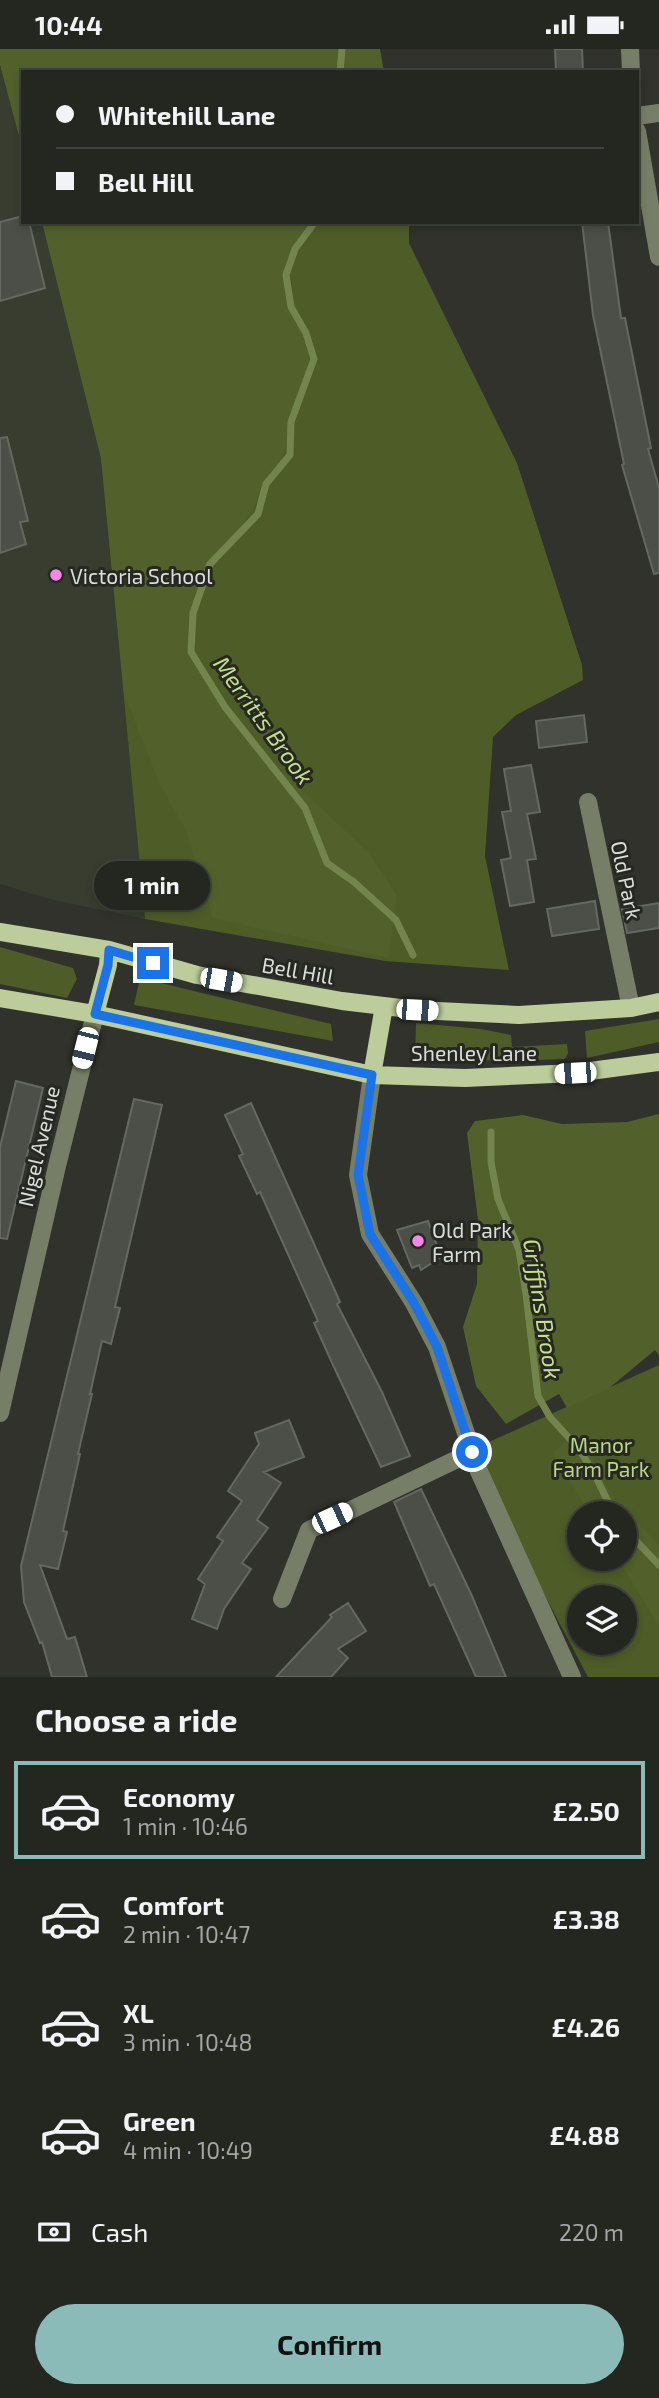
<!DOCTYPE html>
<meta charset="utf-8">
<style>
:root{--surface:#242620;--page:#2c2e29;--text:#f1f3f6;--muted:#a3a5a5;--line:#41433e;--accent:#8bbbb9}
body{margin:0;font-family:"Exo 2",sans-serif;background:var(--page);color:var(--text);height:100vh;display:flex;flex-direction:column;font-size:26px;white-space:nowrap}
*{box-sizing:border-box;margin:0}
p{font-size:23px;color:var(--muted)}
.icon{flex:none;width:38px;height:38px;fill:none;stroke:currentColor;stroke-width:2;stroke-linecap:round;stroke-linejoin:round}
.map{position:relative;height:1628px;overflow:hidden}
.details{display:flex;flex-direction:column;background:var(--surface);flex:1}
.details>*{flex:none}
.hud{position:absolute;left:21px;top:21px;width:618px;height:154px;border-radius:0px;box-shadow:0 4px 10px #0003,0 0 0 2px var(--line);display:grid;align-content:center;height:154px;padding:0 35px;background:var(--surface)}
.controls{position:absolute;left:567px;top:1452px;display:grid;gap:14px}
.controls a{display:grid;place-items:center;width:70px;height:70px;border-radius:50%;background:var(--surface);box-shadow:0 4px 10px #0003,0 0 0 2px var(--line);font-size:35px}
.end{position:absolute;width:32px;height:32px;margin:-16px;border:9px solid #1a73e8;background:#fff;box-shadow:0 0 0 4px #fff}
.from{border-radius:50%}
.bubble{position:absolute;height:49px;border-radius:24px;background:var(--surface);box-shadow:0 4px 10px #0003,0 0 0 2px var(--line);font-size:23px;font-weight:700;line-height:49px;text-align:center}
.car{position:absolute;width:21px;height:42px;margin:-21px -10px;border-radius:9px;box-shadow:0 0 5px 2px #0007;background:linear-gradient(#fff 24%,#345 0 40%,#fff 0 76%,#345 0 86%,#fff 0)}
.hud b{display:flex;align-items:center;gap:24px;height:66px;font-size:26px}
.hud b+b{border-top:2px solid var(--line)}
.hud i{width:18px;height:18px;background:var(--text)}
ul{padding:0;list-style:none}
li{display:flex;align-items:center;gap:21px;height:98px;margin:0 14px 10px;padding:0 21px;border:4px solid transparent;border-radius:0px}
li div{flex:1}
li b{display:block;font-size:26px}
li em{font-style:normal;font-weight:700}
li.selected{border-color:var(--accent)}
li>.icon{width:63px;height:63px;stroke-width:1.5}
h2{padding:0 35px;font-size:32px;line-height:84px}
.pay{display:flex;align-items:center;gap:18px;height:77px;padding:0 35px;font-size:26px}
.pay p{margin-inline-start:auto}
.action{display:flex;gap:14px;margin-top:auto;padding:14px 35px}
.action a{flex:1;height:80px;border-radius:42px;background:var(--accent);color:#111;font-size:28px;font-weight:700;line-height:80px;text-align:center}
.status{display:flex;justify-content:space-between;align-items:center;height:49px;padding:0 35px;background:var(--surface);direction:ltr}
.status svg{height:19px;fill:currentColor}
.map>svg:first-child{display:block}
.built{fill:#393d2f}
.green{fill:#4e5c28;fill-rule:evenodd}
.forest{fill:#52612b}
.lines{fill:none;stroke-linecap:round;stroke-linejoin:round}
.stream{stroke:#73844d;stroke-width:7}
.building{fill:#4c4f47;stroke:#656860;stroke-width:2}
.minor{stroke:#777e67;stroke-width:18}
.major{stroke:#bccc9a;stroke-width:18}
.route{stroke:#1a73e8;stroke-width:9}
.poi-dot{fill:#f987e9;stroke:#262821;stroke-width:2.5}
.labels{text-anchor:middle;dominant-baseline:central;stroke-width:6;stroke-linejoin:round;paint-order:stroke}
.poi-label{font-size:21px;fill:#dbddd8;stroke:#262821;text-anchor:start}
.street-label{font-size:21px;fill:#dbddd8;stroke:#262821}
.park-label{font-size:21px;fill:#bdd683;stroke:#262821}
.water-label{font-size:23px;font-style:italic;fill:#c6df8c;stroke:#262821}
</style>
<div class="status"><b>10:44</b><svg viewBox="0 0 49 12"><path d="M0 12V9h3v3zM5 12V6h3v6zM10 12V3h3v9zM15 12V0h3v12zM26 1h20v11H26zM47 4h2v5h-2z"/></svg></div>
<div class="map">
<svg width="659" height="1628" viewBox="0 0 659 1628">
<rect width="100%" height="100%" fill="#30322b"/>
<!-- built -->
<path class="built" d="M0,16L23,102V173H42L101,409L145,870L53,851L0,835Z"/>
<!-- green -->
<path class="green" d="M42,173H409V194L517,414L582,616L583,631L516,666L493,688L485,807L509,921L385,912L145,870L101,409Z
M0,898L73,919L77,930L67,949L0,935Z
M140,929L331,975L333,992L134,956Z
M659,970V993L587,1009L585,982Z
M416,974L481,980L511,986L512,998L567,995L568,1004L565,1010C515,1012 464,1013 415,1007Z
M659,1316V1628H588L478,1420V1398ZM579,1465H625V1510H579ZM579,1549H625V1594H579Z"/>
<!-- forest -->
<path class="forest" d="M0,0H380L384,23H23V102L0,16Z
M42,173H314L286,226L314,310L279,419L204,534L191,603L263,705L369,804L397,846L389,909L213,869L186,781L159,734L124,644L101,409Z
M659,1065V1306L655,1301L608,1340L567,1359L559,1345L506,1375L476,1337L463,1278L477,1235L478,1171L467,1084L475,1072L523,1066L562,1075L627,1073Z
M578,1383L613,1449L659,1496V1577L618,1510H625V1465H590L552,1404Z"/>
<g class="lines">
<!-- stream -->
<path class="stream" d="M340,23L342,0
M315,173L295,200L286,226L291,258L306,284L314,310L291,373L290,406L266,435L258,465L210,515L193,564L191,603L225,658L305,759L327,814L354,833L396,871L413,906
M491,1083V1113L498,1150L519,1201L526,1245L538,1347L550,1368L579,1400L594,1424L614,1465
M625,1480L659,1516"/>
</g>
<!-- building -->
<path class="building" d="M555,0H582L583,23H556Z
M23,167V173H29L45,239L0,252V173Z
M582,173H608L621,269H625L651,399L648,400L659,439V524L654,525L622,416L624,415L593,266Z
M7,388L28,472L20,473L26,495L0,504V389Z
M584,666L587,693L539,699L536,672Z
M531,716L540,763L527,765L536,810L527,811L534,853L510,857L501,811L511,809L502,763L511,762L504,720Z
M595,852L599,880L552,887L547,860Z
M659,854V879L627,884L622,860Z
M16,1032L43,1039L7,1190L0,1189V1098Z
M134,1050L162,1056L115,1258L120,1259L111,1295L102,1292L90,1345H92L78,1405H80L63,1482L67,1483L58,1520L40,1516L67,1590L75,1588L87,1628H52L42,1593L40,1594L24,1553L21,1517Z
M251,1054L340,1253L337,1255L382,1343L410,1407L381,1418L333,1316L314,1274L318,1272L260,1143L257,1145L239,1107L243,1105L225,1066Z
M428,1172L441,1208L421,1221L419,1216L412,1219L397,1181Z
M289,1371L304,1408L264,1423L281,1434L257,1471L268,1479L242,1514L251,1520L224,1560L217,1580L192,1570L205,1535L198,1530L223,1492L217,1488L242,1452L228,1442L259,1395L255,1384Z
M421,1440L472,1547L506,1628H476L434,1535L430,1537L394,1453Z
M348,1554L366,1582L338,1600L348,1609L331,1628H276L332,1568L330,1566Z"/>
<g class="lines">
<!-- minor -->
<path class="minor" d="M630,0L631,23
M637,67L659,64
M637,82L659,208
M588,753L631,959
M372,1026L358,1126L370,1185L414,1254L437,1298L478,1420L572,1628
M0,1364L57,1117L95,965
M282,1550L309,1481L472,1403"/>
<!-- major -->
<path class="major" d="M0,883L109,901L197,926L342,952L417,961L519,966L631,959L659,953
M0,949L95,965L372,1026L465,1029L575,1024L659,1013
M95,965L108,916L109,901
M372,1026L384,957"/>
</g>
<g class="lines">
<!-- route -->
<path class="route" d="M153,914L109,901L108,916L95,965L372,1026L358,1126L370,1185L414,1254L437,1298L472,1403"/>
</g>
<!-- markers -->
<g class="poi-dot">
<circle cx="56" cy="526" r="7"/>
<circle cx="418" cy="1192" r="7"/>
</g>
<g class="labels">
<!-- poi labels -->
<g class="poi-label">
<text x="70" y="526">Victoria School</text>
<text x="432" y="1180">Old Park<tspan x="432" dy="24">Farm</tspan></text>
</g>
<!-- street labels -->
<g class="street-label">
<text transform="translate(627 831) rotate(78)">Old Park</text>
<text transform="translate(298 921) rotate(10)">Bell Hill</text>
<text x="474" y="1003">Shenley Lane</text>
<text transform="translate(38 1097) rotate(-77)">Nigel Avenue</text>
</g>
<!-- park labels -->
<g class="park-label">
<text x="601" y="1395">Manor<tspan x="601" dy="24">Farm Park</tspan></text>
</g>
<!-- water labels -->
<g class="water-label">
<text transform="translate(264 671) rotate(54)">Merritts Brook</text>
<text transform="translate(543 1260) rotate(81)">Griffins Brook</text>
</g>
</g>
</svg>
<div class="controls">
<a><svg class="icon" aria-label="locate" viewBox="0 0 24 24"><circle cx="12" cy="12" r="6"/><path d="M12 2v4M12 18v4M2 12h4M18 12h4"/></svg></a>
<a><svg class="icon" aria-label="layers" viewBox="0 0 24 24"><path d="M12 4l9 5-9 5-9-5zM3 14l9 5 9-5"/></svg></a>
</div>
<i class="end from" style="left:472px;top:1403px"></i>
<i class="end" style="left:153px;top:914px"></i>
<div class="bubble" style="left:94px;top:812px;width:116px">1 min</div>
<i class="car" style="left:221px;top:931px;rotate:100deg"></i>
<i class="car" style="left:417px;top:961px;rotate:93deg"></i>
<i class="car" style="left:85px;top:999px;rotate:194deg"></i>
<i class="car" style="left:575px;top:1024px;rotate:267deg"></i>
<i class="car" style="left:332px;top:1469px;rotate:65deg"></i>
<div class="hud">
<b><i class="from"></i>Whitehill Lane</b>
<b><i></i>Bell Hill</b>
</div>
</div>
<section class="details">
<h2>Choose a ride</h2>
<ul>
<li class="selected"><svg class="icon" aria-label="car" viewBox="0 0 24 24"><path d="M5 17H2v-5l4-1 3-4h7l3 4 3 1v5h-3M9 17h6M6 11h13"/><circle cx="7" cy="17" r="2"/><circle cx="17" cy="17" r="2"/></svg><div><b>Economy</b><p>1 min · 10:46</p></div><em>£2.50</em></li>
<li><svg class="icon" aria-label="car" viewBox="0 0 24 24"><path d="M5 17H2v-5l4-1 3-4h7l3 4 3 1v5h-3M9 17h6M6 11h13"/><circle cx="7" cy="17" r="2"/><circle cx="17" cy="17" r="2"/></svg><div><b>Comfort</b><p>2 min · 10:47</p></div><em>£3.38</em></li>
<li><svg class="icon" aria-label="car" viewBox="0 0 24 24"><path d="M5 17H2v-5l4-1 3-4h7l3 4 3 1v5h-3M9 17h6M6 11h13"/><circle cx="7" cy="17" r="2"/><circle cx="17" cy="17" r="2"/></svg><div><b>XL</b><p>3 min · 10:48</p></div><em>£4.26</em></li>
<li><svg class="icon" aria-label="car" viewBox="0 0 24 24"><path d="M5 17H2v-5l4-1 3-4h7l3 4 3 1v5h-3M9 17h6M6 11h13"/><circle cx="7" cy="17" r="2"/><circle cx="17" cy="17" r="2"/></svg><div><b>Green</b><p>4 min · 10:49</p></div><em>£4.88</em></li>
</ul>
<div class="pay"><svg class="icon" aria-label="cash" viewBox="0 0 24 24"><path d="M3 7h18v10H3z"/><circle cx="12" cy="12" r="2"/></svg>Cash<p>220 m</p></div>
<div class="action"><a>Confirm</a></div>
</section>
